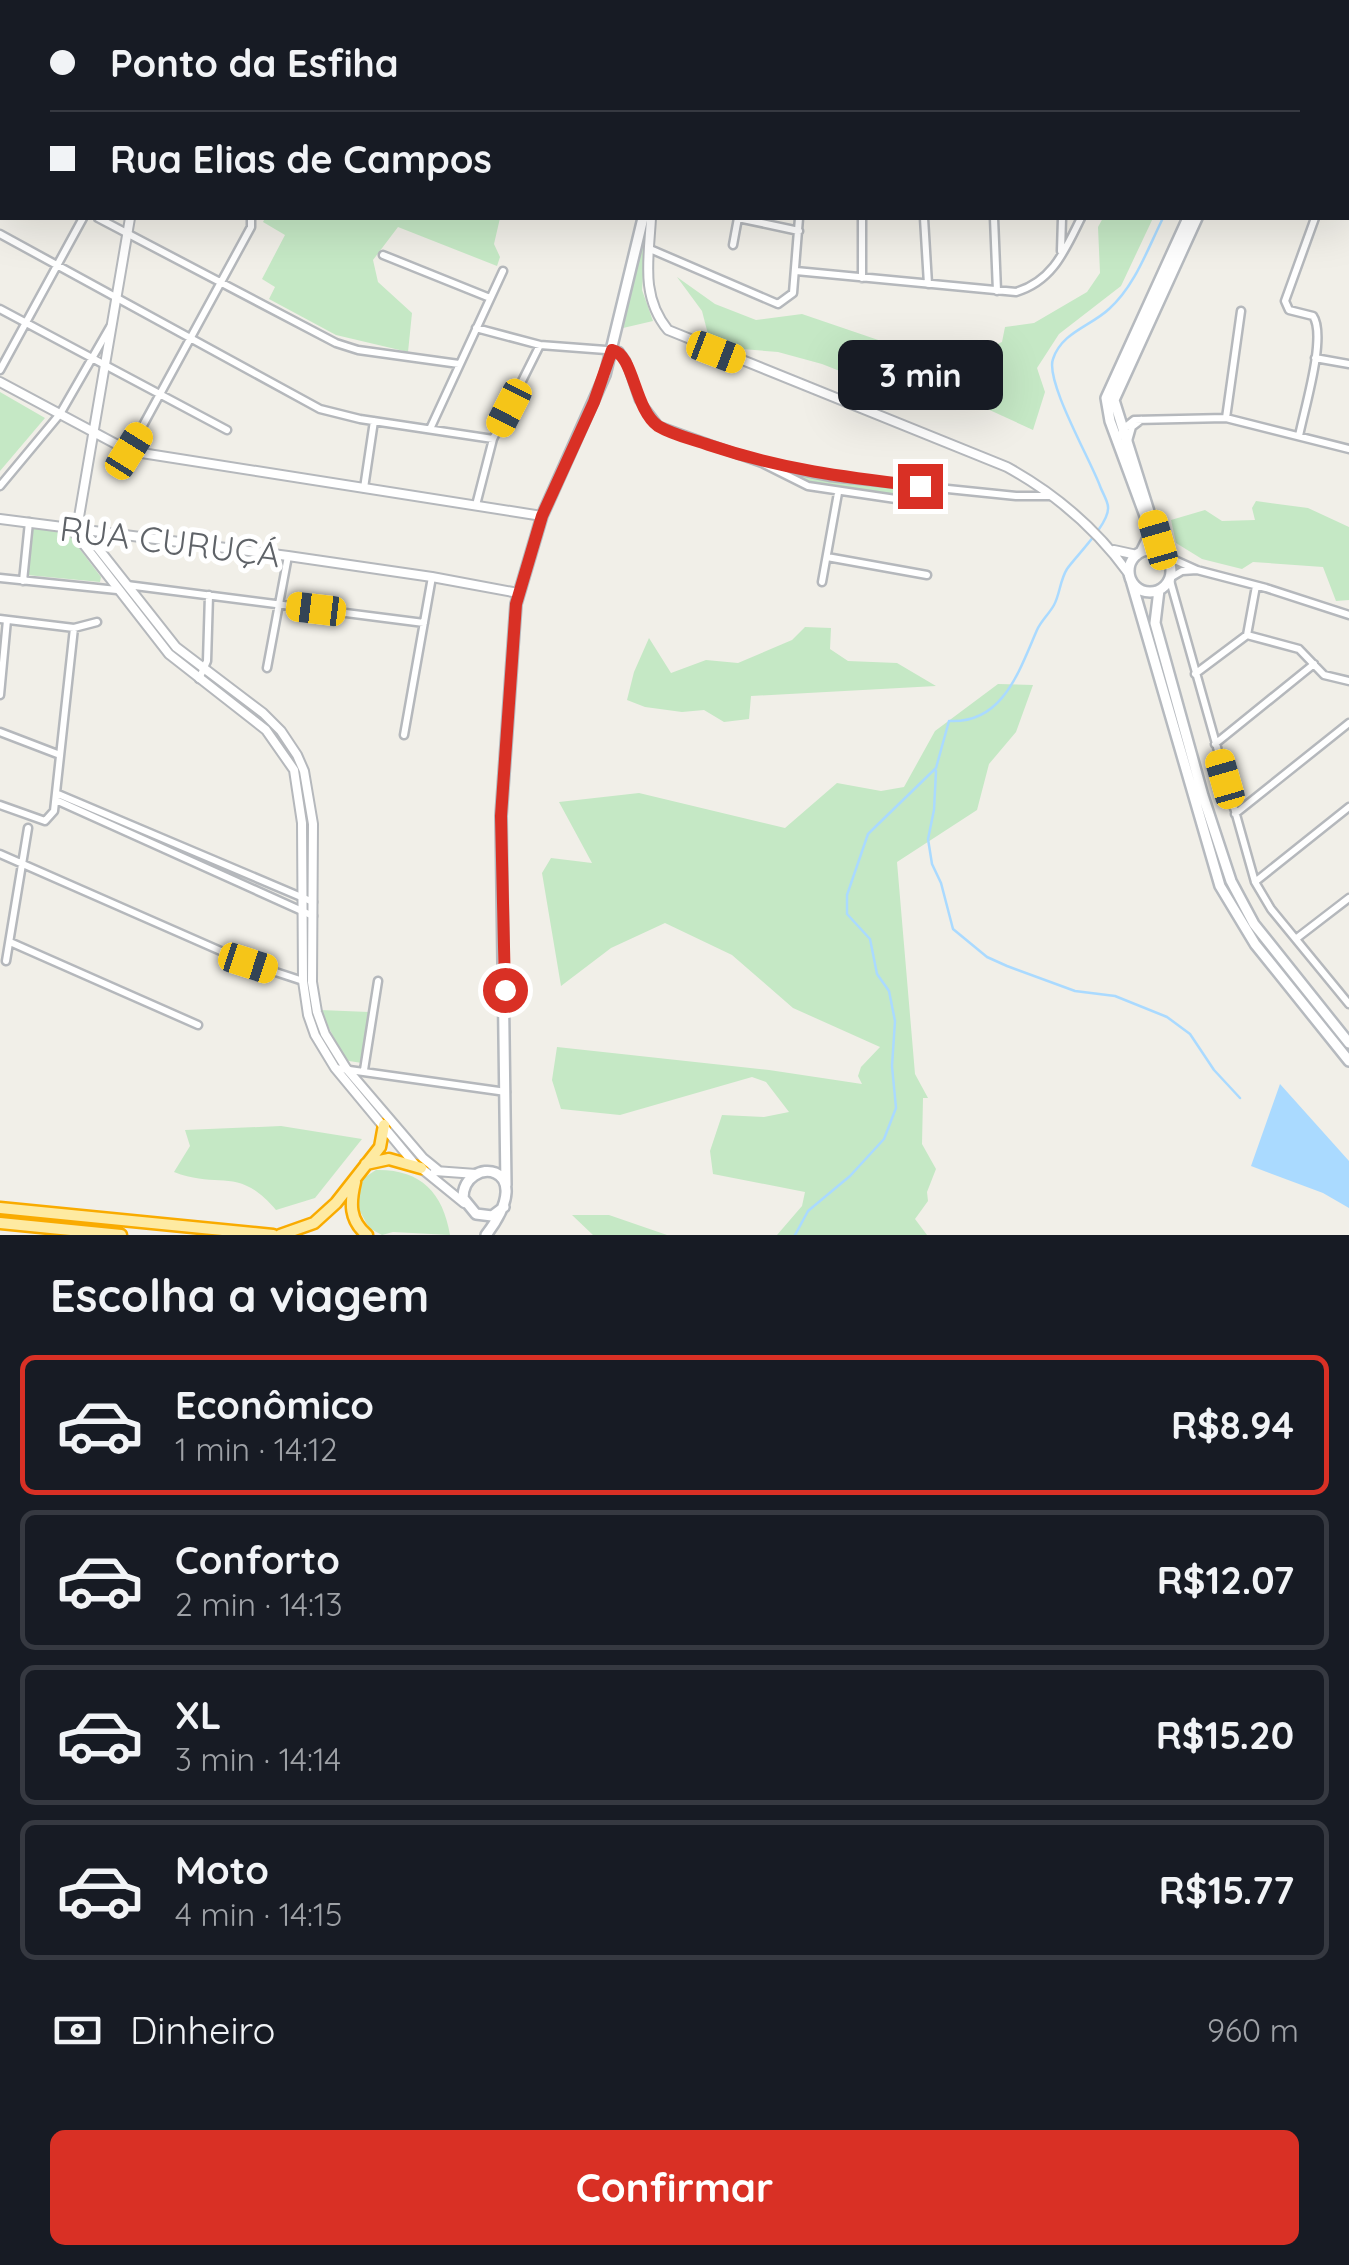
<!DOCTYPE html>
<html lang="pt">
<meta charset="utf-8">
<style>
:root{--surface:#171b24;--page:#20242c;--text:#f1f3f6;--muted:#9ea1a6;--line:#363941;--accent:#d93025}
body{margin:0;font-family:Quicksand,sans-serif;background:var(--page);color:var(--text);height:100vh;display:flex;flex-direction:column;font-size:38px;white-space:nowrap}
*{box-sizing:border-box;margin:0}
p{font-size:32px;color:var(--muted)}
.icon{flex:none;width:55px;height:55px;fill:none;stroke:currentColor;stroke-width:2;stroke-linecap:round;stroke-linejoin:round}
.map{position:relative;height:1235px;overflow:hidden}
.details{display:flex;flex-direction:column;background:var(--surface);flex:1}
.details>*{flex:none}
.hud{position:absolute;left:0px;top:0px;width:1350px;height:220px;box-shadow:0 10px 40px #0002;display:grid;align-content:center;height:220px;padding:0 50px;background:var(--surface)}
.end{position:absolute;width:45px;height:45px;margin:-22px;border:12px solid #d93025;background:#fff;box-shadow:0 0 0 5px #fff}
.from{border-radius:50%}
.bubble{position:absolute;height:70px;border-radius:15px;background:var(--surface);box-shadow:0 10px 40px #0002;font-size:32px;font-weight:800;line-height:70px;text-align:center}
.car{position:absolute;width:30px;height:60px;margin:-30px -15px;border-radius:12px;box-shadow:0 0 8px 2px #0007;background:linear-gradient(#f5c518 24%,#345 0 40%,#f5c518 0 76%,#345 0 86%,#f5c518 0)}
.hud b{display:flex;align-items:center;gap:35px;height:95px;font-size:38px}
.hud b+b{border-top:2px solid var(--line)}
.hud i{width:25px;height:25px;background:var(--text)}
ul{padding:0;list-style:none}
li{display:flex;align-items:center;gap:30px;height:140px;margin:0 20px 15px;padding:0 30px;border:5px solid var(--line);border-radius:15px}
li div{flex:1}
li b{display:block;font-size:38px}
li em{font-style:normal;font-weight:800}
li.selected{border-color:var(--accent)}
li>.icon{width:90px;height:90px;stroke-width:1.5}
h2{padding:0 50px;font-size:45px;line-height:120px}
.pay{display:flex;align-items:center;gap:25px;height:110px;padding:0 50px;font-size:38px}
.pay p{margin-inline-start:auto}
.button{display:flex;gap:20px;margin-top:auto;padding:20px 50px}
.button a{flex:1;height:115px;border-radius:15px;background:var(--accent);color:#fff;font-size:40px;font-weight:800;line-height:115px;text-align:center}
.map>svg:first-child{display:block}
.green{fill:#c5e8c5}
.water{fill:#aadaff}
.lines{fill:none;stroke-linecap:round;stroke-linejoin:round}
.stream{stroke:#aadaff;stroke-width:2.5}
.minor-casing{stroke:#b5b8bc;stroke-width:11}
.tertiary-casing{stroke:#b5b8bc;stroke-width:12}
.secondary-casing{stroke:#b6babf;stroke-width:14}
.trunk-casing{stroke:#f9ab00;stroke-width:15}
.minor{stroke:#fff;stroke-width:6}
.tertiary{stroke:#fff;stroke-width:8}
.secondary{stroke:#fff;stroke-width:9}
.trunk{stroke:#feeaa1;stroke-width:10}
.route{stroke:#d93025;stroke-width:12}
.labels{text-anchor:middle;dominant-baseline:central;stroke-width:10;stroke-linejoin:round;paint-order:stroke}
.street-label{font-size:35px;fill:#5f6368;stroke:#fff}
</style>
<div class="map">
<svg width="1349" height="1235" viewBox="0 0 1349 1235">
<rect width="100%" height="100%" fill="#f1efe8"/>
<!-- green -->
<path class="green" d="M265,218H500L494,244L500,257L497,266L398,227L373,260L378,282L412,313L408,352L336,335L269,299L275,287L262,279L285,235L263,222Z
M647,218L642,290L653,321L623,328Z
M1103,218H1153L1121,286L1059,334L1037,368L1045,392L1033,430L948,391L904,379H860L822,364L778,352L742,349L710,342L702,311L677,277L715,304L756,320L802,314L890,344L991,347L1002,342L1005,327L1034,323L1087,292L1100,273L1098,227Z
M0,392L45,418L0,471Z
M780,470L824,479L948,494L947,502C890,496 833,494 780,470Z
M1256,501L1308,508L1349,527V600L1336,601L1323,567L1253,562L1242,569L1202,559L1176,543L1171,520L1205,510L1222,521L1255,520L1252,508Z
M33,526L66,531L101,577L100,582L27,575Z
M805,627L831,628L830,649L848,661L897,663L936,686L751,696L749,719L724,722L704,710L682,712L645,707L627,700L634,672L649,638L671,673L706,660L738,663L792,640Z
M998,684L1033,685L1016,732L989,764L977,810L897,862L915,1074L928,1098H923L922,1144L936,1169L927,1192L928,1201L915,1219L927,1235H777L802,1206L805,1192L713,1174L710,1151L722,1115L764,1117L789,1112L766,1082L752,1077L620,1115L561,1109L552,1080L557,1047L769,1070L862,1084L858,1076L861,1067L880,1047L793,1008L732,955L665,923L611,948L561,986L542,873L551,858L592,863L559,802L639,793L785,828L837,783L881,791L904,787L935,731Z
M320,1010L369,1012L362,1063L349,1061L343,1056Z
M281,1126L362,1139L315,1198L276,1210C238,1165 220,1190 174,1172L190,1146L185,1130Z
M376,1170C420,1169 443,1192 450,1235L393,1232L382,1235L369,1228L356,1204L362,1179Z
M572,1215H609L667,1235H593Z"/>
<!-- water -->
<path class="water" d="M1280,1084L1349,1161V1208L1323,1193L1251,1166Z"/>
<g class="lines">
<!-- stream -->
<path class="stream" d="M1204,0L1205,2
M936,771L934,810L928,839L932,864L941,883L953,929L987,957L1007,966L1075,991L1115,996L1167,1017L1190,1034L1214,1070L1240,1098
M795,1235L808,1211L850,1176L884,1139L896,1108L892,1066L895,1021L889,991L877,974L870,939L847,914V895L868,834L936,768L949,721C1003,724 1019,671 1037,630C1041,621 1049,614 1054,605C1060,594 1060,580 1067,569C1076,556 1110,523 1108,507C1108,501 1102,492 1100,486C1090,459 1045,381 1053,359C1062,332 1091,326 1109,309C1135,286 1148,248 1163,218"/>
<defs>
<path id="minor" d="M226,0L228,2
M321,0L324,2
M489,0L492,2
M902,0V2
M973,0V2
M1046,0V2
M1120,0V2
M288,2L291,0
M503,2L504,0
M734,2L748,0
M0,166L2,167
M0,214L2,210
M98,218L336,343L358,350L459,364
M738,218L799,231
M862,218V278
M924,218L928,284
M994,218L997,291
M0,234L320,409L360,419L493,439
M733,245L738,218
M650,249L778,304L793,293L799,218
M1061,251L1062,218
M383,255L490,298
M796,271L1016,292C1053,281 1065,250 1081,218
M0,309L227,430
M476,328L540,345L619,351L626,361L639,400L659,426L762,463L831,477L1016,496H1051
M1315,358L1349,364
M0,370L83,218
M1226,418L1241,311
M430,429L503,271
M1299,436C1304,410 1327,336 1313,316L1289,310L1285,301L1315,218
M1117,441L1124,428L1134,420L1226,418L1349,449
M1128,441L1132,427L1141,420
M129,451L251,227V218
M764,464L808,486L916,502
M0,486L60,414L110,327
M364,488L374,421
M476,505L493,439L540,345
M1166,556L1197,570L1266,588L1349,615
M827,557L927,575
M1197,570L1182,571L1170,578L1171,584L1255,882L1271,909L1349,1004
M0,578L117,590
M23,581L29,522
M822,582L838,493
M127,585L424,623
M0,619L74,628L97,622
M1247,635L1299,649L1324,675L1349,681
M267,668L288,556
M1195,674L1247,635L1256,586
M199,679L207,661L209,595
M0,695L7,620
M0,732L60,755
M404,735L432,577
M1215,744L1314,664
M58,794L313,902
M58,801L313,916
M0,805L45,821L54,811L74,628
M1235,814L1349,723
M0,854L248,963L303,981
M1255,882L1349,807
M1297,938L1349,898
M10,942L198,1025
M6,961L28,828
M335,1068L506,1092
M364,1070L378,981"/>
<path id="tertiary" d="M173,2L174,0
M1348,131L1349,132
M130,218L79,517L71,528L169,654L266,730L294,770L302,823L303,981L308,1015L315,1035L335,1068L417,1167
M651,218C649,258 640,296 668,330L1007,467C1056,494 1096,528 1129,574
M0,382L129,451L542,516
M79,517L90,538L176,647L263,713L281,731L297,755L304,771L313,824L312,982L317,1012L325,1034L346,1068L423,1158L439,1171
M0,519L288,556L432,577L518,593
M1114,550L1137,555
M421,1168L464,1203
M435,1171L476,1174"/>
<path id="secondary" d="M637,0L638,2
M1236,0L1237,2
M1245,0V2
M1129 571a21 21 0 1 1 42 0a21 21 0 1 1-42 0Z
M1141,552L1149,536L1148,524L1110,421L1106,398L1188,218
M1162,553L1114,400L1197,218
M1131,580L1220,886L1255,944L1349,1061
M1159,590L1155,623L1203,796L1231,881L1254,924L1349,1043
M506,1185L501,816L516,604L542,516L605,375L643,218
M486,1235C542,1162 463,1155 463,1198L476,1214L492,1216L504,1207"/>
<path id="trunk" d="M366,1164L389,1159L421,1168
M355,1182C350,1203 349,1220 367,1235
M0,1208L273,1235
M0,1223L121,1235
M280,1235L314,1223L336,1203L380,1147L384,1125"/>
</defs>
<!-- minor casing -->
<use href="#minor" class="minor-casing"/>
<!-- tertiary casing -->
<use href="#tertiary" class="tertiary-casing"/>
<!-- secondary casing -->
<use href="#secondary" class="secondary-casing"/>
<!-- trunk casing -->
<use href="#trunk" class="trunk-casing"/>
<!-- minor -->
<use href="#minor" class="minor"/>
<!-- tertiary -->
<use href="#tertiary" class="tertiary"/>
<!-- secondary -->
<use href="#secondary" class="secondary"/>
<!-- trunk -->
<use href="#trunk" class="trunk"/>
</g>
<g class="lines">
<!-- route -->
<path class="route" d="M505,990L501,816L516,604L542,516L594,402L612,350C634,354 634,409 658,426C673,435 692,439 709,445C784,470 843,477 920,486"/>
</g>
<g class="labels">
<!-- street labels -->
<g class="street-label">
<text transform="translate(170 541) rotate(7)">RUA CURUÇÁ</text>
</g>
</g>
</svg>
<i class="end from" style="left:505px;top:990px"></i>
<i class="end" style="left:920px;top:486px"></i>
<div class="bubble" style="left:838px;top:340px;width:165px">3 min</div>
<i class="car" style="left:716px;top:352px;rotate:111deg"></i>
<i class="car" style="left:509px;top:408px;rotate:207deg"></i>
<i class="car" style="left:129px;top:451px;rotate:32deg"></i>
<i class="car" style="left:1158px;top:540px;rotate:344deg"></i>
<i class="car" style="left:316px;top:609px;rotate:277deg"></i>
<i class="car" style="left:1225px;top:779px;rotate:344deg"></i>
<i class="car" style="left:248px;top:963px;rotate:108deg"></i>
<div class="hud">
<b><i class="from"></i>Ponto da Esfiha</b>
<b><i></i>Rua Elias de Campos</b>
</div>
</div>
<section class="details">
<h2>Escolha a viagem</h2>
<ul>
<li class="selected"><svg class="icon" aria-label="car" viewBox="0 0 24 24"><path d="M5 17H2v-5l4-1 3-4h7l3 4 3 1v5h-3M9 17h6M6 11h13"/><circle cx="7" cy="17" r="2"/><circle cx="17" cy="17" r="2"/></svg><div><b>Econômico</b><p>1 min · 14:12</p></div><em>R$8.94</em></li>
<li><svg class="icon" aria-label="car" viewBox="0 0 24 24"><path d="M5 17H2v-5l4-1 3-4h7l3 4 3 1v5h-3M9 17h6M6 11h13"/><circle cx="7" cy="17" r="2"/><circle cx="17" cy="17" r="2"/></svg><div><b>Conforto</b><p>2 min · 14:13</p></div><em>R$12.07</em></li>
<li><svg class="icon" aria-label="car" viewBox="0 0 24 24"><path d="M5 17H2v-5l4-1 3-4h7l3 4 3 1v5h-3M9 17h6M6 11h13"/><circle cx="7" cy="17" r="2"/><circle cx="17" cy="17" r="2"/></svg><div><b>XL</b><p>3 min · 14:14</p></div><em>R$15.20</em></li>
<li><svg class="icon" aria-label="car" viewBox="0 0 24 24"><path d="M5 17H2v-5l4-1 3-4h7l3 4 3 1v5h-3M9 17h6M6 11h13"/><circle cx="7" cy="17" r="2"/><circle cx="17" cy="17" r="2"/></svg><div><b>Moto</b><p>4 min · 14:15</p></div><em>R$15.77</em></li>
</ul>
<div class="pay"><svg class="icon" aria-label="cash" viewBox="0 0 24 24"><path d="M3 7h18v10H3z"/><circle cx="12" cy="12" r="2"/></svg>Dinheiro<p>960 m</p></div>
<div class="button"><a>Confirmar</a></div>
</section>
